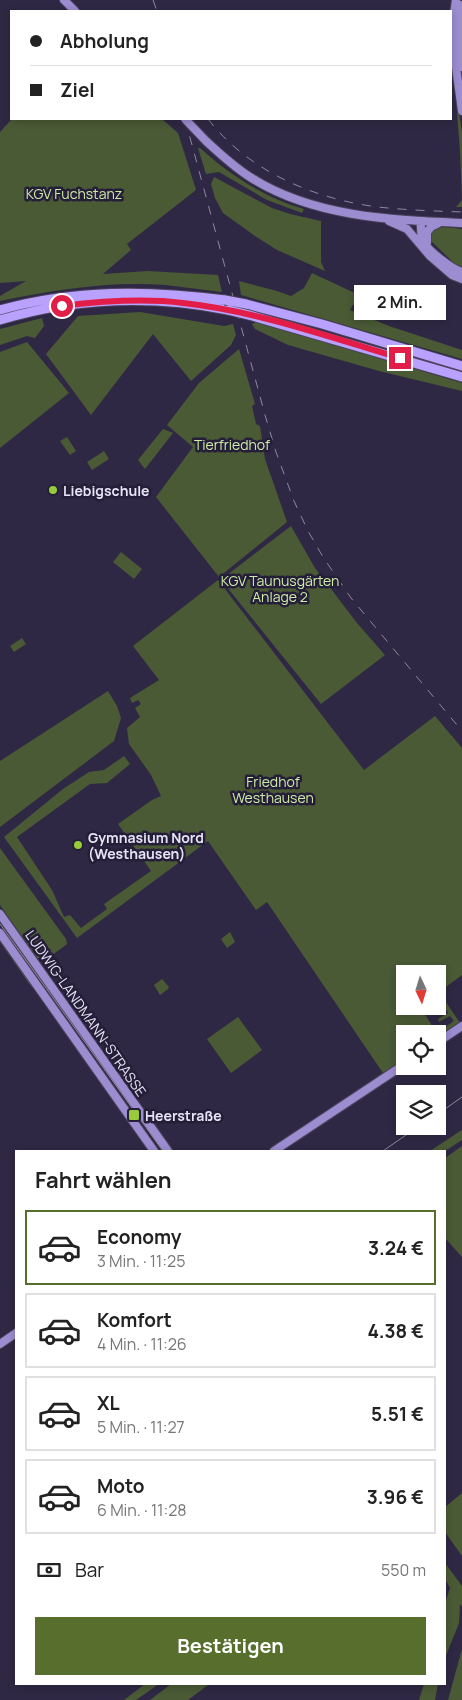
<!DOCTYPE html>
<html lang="de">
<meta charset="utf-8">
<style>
:root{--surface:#fff;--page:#f2f2f2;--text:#222;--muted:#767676;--line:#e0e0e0;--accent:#576e2c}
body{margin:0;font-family:Manrope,sans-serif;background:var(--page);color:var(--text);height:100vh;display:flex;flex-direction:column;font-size:19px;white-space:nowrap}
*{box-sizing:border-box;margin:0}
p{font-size:16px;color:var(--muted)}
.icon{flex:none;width:28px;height:28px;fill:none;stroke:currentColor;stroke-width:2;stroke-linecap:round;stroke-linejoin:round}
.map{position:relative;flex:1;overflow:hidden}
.sheet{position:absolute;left:15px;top:1150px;width:431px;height:535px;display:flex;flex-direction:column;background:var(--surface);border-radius:0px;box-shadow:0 2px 8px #0003}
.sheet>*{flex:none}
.banner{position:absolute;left:10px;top:10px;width:442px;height:110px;border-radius:0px;box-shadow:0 2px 8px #0003;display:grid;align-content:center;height:110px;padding:0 20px;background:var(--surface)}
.needle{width:32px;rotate:176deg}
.controls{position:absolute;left:396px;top:965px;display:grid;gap:10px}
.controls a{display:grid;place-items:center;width:50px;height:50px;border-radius:0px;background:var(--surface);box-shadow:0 2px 8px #0003;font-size:25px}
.end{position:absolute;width:22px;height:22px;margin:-11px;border:6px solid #e11d48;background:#fff;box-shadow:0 0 0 2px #fff}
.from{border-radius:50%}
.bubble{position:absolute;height:35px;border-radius:0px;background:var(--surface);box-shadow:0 2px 8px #0003;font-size:16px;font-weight:700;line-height:35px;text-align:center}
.banner b{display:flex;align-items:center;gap:18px;height:48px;font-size:19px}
.banner b+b{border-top:1px solid var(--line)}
.banner i{width:12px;height:12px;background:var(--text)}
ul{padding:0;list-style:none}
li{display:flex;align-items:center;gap:15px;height:75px;margin:0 10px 8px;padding:0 10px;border:2px solid var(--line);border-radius:0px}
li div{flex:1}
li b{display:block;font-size:19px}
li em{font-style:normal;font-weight:700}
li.active{border-color:var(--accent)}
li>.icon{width:45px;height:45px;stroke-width:1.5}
h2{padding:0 20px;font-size:22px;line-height:60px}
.pay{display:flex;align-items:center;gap:12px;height:55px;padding:0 20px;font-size:19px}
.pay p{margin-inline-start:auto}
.primary-button{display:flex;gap:10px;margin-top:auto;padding:10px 20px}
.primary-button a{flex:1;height:58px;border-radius:0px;background:var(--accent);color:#fff;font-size:20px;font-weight:700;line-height:58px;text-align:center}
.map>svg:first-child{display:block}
.green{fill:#4a5a35}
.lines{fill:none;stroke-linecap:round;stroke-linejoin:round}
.major-casing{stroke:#49435b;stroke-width:10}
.highway-casing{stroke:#49435b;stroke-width:11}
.major{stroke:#9c8cd0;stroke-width:8}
.highway{stroke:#b9a2fe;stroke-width:9}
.tram{stroke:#8d889f;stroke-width:1}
.rail{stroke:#8d889f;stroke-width:1;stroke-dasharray:9 9;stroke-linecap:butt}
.major-bridge-casing{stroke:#49435b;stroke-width:10;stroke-linecap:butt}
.highway-bridge-casing{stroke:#49435b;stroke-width:11;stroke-linecap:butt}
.major-bridge{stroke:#9c8cd0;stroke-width:8}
.highway-bridge{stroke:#b9a2fe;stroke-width:9}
.route{stroke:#e11d48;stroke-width:6}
.poi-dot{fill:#97cc38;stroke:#251e39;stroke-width:2}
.labels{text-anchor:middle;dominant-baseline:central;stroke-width:5;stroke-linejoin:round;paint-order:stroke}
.park-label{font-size:14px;fill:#cdeca5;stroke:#251e39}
.poi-label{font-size:14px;font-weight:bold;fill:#e6e3f5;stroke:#251e39;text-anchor:start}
.street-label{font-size:14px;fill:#e6e3f5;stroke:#251e39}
</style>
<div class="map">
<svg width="462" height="1700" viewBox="0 0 462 1700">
<rect width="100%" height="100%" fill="#2f2844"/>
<!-- green -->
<path class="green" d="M456,98L457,100L462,132V207H456L462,200L460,151Z
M12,119H162L178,133L196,190L127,244L131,250L103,274L148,271L218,275L222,292C203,290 184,287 165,285C110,281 54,290 0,301V296L26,281L0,283V132Z
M198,148H200C230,175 265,198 304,209L302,213L267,200L219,172L206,174Z
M214,177L272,208L290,214L321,221V262L325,271L277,250L255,236L223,213L215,198L211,184Z
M444,227L462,229V267L456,265L430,240C429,230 436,228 444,227Z
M312,273L359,295L350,310L389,326L462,350V359L241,295L239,281L277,291L291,296L304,288Z
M140,312L224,326L233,324L236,335L231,345L191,381L153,334L91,415L46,354L78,316Z
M42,318L44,326L35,338L27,336L0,345V329Z
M257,322L462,383V391L379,371L288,345L255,329L252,324Z
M27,342L69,393L0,448V352Z
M239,349L255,404L252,406L256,424L260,426L265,459L287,522L219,577L156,497L193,447L167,425L199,383Z
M163,429L173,433L145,469L138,460Z
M67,437L76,451L70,455L60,441Z
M104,451L109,459L92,470L87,462Z
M291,526L315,568L357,623L385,655L321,704L222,581L223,578Z
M121,552L142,569L134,579L113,562Z
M218,580L364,770L435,716L462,748V975L439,992L460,1023L443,1034L441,1030L454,1021L450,1016L439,1022L438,1019L448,1013L444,1006L433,1013L431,1010L441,1003L438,998V974H405V1006H420L437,1034H405V1059L383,1073L267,902L256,910L208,841L77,938L4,837L63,789L89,772L104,770L124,756L130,764L107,783L90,784L17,837L52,890L64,917L70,915L81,928L107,909L104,904L151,871L118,824L152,800L161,796L151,775L129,744L127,728L140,717L135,708L141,704L138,700L132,703L130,698L159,680L133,646Z
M22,638L26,644L14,652L10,646Z
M108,691L117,706L121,718L114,741L0,827V761Z
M0,848L66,939L67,944L47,959L37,958L0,905Z
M0,920C33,968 68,1014 101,1062L26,961Z
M230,932L235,942L227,948L221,939Z
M0,938L34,987V988L30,985L0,942Z
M162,979L169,987L168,989L160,995L154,985Z
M238,1017L262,1050L231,1073L207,1039Z
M462,1130V1140L445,1151H430Z
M462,1146V1257L445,1238V1158Z
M462,1493V1556L445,1532V1507Z
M445,1563L462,1586V1607L460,1604L459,1623L445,1658V1603L450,1588L445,1579Z
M462,1649V1700H448Z
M145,1684H159L136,1700H124Z
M171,1684H207L208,1685L188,1700H150Z
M424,1684H438L435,1700H419Z"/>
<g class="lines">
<defs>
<path id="major" d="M64,0L75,11
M456,0L452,27L453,46L462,111
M462,5L459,29L462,67
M206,141C220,154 234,167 250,177C312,217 391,220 462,223
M389,221L407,229L430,256L452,275L462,279
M420,221C422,227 420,235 423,241C428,251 452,269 462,272
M427,242V232L431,227L439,223
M0,914L168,1151
M0,933L154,1151
M438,1042L462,1026
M274,1151L405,1064
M0,1344L16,1333"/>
<path id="highway" d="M246,304L322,324L462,366
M0,310C74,289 149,290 225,300
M249,315L462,377
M0,320C74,298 152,295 228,310"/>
</defs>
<!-- major casing -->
<use href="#major" class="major-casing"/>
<!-- highway casing -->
<use href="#highway" class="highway-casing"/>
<!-- major -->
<use href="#major" class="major"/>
<!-- highway -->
<use href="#highway" class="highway"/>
<!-- tram -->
<path class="tram" d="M0,924L163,1151
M438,1114L462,1097
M383,1151L419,1126"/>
<!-- rail -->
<path class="rail" d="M153,0L157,11
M185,119L265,415L276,452L294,501L308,531L323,557L351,598L462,731
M208,119C248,171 314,199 378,207C405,210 434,211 462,212"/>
<defs>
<path id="major-bridge" d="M185,119L206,141"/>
<path id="highway-bridge" d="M225,300L246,304
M228,310L249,315"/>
</defs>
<!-- major-bridge casing -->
<use href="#major-bridge" class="major-bridge-casing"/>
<!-- highway-bridge casing -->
<use href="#highway-bridge" class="highway-bridge-casing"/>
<!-- major-bridge -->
<use href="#major-bridge" class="major-bridge"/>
<!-- highway-bridge -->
<use href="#highway-bridge" class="highway-bridge"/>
</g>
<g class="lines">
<!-- route -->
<path class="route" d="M62,306C102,301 143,298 183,303C257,311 329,337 400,358"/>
</g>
<!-- markers -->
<g class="poi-dot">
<circle cx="53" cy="490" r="5"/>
<circle cx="78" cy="845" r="5"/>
<rect x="128" y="1109" width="12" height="12" rx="2.5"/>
</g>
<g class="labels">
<!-- park labels -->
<g class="park-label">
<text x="74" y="193">KGV Fuchstanz</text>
<text x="232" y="444">Tierfriedhof</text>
<text x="280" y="580">KGV Taunusgärten<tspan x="280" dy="16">Anlage 2</tspan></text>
<text x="273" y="781">Friedhof<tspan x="273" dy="16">Westhausen</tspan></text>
</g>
<!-- poi labels -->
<g class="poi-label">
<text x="63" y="490">Liebigschule</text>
<text x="88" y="837">Gymnasium Nord<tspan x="88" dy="16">(Westhausen)</tspan></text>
<text x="145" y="1115">Heerstraße</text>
</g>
<!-- street labels -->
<g class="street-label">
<text transform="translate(86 1013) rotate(55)">LUDWIG-LANDMANN-STRASSE</text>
</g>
</g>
</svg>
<div class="controls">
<a><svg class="needle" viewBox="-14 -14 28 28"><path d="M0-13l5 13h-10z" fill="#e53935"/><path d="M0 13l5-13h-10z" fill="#767676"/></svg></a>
<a><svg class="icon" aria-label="locate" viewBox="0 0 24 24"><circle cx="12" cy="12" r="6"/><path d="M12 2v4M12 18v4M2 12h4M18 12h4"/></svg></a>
<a><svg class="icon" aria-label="layers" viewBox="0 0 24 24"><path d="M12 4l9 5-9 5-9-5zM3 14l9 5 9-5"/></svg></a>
</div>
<i class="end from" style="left:62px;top:306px"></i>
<i class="end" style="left:400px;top:358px"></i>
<div class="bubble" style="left:354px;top:285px;width:92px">2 Min.</div>
<div class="banner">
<b><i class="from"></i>Abholung</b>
<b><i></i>Ziel</b>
</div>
<section class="sheet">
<h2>Fahrt wählen</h2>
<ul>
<li class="active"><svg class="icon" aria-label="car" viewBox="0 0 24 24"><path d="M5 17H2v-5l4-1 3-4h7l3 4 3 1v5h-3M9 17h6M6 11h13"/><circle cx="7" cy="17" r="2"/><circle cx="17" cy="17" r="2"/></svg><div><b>Economy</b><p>3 Min. · 11:25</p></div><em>3.24 €</em></li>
<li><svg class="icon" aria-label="car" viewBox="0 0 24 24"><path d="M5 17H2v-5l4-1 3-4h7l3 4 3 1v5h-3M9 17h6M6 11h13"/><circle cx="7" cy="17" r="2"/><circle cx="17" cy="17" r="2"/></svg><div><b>Komfort</b><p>4 Min. · 11:26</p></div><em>4.38 €</em></li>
<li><svg class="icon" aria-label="car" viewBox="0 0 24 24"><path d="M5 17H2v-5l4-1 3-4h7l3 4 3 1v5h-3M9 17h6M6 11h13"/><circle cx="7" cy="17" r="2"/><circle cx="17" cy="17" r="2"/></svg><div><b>XL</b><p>5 Min. · 11:27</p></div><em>5.51 €</em></li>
<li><svg class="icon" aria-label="car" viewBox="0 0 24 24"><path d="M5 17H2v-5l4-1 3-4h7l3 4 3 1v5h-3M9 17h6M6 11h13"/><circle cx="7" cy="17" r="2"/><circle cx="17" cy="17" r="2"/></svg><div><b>Moto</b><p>6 Min. · 11:28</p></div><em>3.96 €</em></li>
</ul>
<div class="pay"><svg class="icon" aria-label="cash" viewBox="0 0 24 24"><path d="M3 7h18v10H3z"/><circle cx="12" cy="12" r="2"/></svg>Bar<p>550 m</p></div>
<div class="primary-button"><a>Bestätigen</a></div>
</section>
</div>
